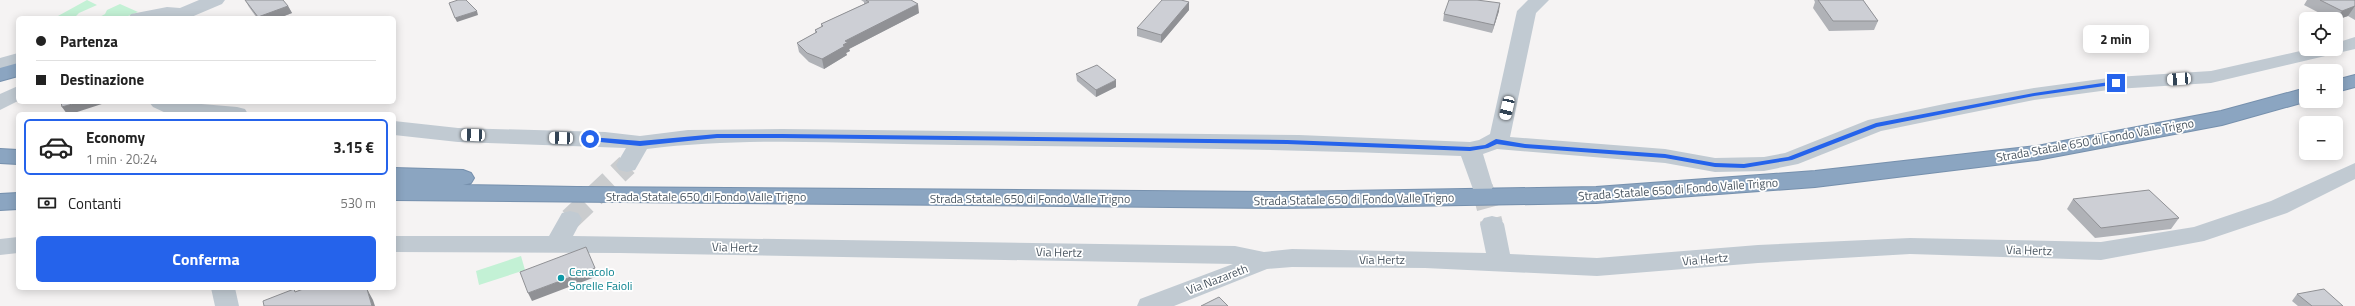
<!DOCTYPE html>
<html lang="it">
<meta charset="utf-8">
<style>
:root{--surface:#fff;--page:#f2f2f2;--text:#222;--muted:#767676;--line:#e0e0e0;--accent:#2563eb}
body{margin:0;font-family:"Titillium Web",sans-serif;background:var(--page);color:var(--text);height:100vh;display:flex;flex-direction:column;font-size:15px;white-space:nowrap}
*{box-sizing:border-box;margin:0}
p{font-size:13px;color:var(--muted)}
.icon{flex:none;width:22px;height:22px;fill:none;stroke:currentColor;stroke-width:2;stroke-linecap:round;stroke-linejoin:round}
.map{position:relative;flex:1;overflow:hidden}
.sheet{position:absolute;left:16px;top:112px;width:380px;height:178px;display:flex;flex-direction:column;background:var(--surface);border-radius:6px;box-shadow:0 2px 10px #0003}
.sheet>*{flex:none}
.top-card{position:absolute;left:16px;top:16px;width:380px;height:88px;border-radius:6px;box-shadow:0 2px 10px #0003;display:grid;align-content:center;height:88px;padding:0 20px;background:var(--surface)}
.fabs{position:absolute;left:2299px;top:12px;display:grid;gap:8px}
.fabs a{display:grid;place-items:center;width:44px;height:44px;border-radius:6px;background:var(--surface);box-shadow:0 2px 10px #0003;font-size:20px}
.end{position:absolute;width:18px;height:18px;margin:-9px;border:5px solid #2563eb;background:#fff;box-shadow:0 0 0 2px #fff}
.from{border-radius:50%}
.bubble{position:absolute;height:28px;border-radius:6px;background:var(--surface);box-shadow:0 2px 10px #0003;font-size:13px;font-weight:700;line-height:28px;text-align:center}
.car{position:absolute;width:12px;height:24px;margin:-12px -6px;border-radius:5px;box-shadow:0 0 3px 1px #0007;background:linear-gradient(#fff 24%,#345 0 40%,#fff 0 76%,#345 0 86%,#fff 0)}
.top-card b{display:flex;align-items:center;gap:14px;height:38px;font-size:15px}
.top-card b+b{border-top:1px solid var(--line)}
.top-card i{width:10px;height:10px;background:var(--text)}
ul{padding:7px 0 0;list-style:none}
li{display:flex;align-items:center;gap:12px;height:56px;margin:0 8px 6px;padding:0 12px;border:2px solid var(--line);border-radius:6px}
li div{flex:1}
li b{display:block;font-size:15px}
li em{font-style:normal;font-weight:700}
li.on{border-color:var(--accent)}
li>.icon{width:36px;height:36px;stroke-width:1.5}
.pay{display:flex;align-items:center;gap:10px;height:44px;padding:0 20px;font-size:15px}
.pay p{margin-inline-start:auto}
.primary-button{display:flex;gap:8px;margin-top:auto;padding:8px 20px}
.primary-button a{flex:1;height:46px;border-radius:6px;background:var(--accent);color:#fff;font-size:16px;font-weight:700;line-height:46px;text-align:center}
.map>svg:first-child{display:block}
.green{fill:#c3f1d5}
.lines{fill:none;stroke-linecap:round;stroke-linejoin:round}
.minor-tunnel{stroke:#caccce;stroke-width:22;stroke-dasharray:22 11;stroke-linecap:butt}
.highway-casing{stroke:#7690ad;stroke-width:2}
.minor{fill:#c1cad2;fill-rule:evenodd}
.highway{fill:#8ba5c1;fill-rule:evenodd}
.wall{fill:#b0b2b7}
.shaded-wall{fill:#909195}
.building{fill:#cdcfd5;stroke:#909195}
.route{fill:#2563eb}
.culture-dot{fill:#0f9aa8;stroke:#fff;stroke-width:1.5}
.labels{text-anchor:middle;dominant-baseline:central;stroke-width:3.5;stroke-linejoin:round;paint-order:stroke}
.street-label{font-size:12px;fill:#4a5661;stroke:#fff}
.culture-label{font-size:12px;fill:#0d838f;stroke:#fff;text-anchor:start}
</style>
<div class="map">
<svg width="2355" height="306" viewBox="0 0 2355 306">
<rect width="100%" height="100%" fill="#f5f3f3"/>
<!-- green -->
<path class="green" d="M87,0L97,5L79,13L74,18L58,16Z
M120,4L138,12L123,18H98L105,14L107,10Z
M521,256L525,270L479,285L476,271Z"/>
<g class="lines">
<!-- minor-tunnel -->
<path class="minor-tunnel" d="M1482,187L1492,224
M570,219L627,165"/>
<defs>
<path id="highway" d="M18,63V76L0,81V68Z
M2355,75V87L2336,92V80Z
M2306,88V101H2308L2222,125L2037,160L1815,187L1596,203L1283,208L394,200V184L453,185L394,184V168L463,170L471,173L474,178L471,183L463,185L577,187L1283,192L1596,187L1815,171L2037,146L2221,111Z
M0,149L18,150V164L0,163Z
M18,193V209L0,210V194Z"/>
</defs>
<!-- highway casing -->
<use href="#highway" class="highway-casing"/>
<!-- minor -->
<path class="minor" d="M199,0H225L222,4L189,18H128L131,14L167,7L180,8Z
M1528,0H1549L1536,13L1510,137L1665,149L1715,158L1764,157L1785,153L1868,120L1949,103L2034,88L2116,77L2211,71L2309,49H2336V43L2355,37V49L2211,83L2116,89L2034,100L1949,117L1881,131L1798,164L1764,171L1715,172L1665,163L1497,149L1483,154L1493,187L1490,192L1482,195L1474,192L1461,156C1293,149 1126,147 958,145C855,144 750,136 647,149L635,170L627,172L619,170L616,165L626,148L458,142L394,135V121L458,128L605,132L640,136L688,130L782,129L1299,135L1470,142L1479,140L1490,134L1517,11Z
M18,53V66L0,71V58Z
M18,86V101L0,110V94Z
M149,102H178L237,107L245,109L248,114H168L153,107Z
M2355,163V179L2287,213L2204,241L2101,260L1910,254L1758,263L1597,276L1425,268L1292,267L1267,269L1174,306H1137L1140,299L1233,264L620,253L394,252V236H549L562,213L570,211L578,213L582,219L573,236L1235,246L1264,252L1292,249L1486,253L1480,224L1484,218L1492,216L1500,218L1504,224L1510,254L1597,258L1758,245L1910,238L2101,242L2194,227L2271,201Z
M18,237V253L0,255V239Z
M211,288H235L239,306H215Z"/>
<!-- highway -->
<use href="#highway" class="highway"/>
</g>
<!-- wall -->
<path class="wall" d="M245,0L288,6L292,13L279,18H257L249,7Z
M861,0H911L919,13L849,49L850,51L846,53L847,55L824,69L809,62L799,52L797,43L815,33V30L821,27V24L864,4V2Z
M1814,0H1863L1878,21L1874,30L1829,31L1813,8L1815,2Z
M2307,0H2355V20L2348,16L2336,20V19H2331L2304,5Z
M1189,2V10L1161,43L1137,36V28Z
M1499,11L1492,33L1443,21L1444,14Z
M1076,74L1116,87L1096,97L1077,81Z
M2073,199L2179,218L2171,229L2095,238L2067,209Z
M2297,294L2343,306H2298L2292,301Z"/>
<!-- shaded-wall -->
<path class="shaded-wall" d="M1189,2V10L1161,43V35Z
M1500,3L1499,11L1492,33L1494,25Z
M918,4L919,13L849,49L850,51L846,53L847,55L824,69L822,59L843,45L845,41Z
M288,6L292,13L279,18H259L258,17Z
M2355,6L2348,16L2336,20V19L2342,11Z
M477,11L478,15L457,22L455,18Z
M1116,80V87L1096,97V90Z
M79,102H108L71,114H67L62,107Z
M595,268L598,276L532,301L528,293Z
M367,289L373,300L375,306H372Z"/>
<!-- building -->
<path class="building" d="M245,0H283L288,6L258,17Z
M458,0H466L477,11L455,18L449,3Z
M866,0H911L918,4L845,41L848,42L843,45L845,46L822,59L807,53L797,43L817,32L815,30L823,26L821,24L869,2Z
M1162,0H1181L1189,2L1161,35L1137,28Z
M1449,0H1477L1500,3L1494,25L1444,14Z
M1818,0H1863L1878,21H1833Z
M2320,0H2355V6L2342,11Z
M1097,65L1116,80L1096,90L1076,74Z
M61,102H79L62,107Z
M2149,190L2179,218L2101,228L2073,199Z
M586,247L595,268L528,293L520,272Z
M306,288H358L359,289H367L372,306H264L263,301L294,289L295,292Z
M2324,289L2343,306H2312L2297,294Z
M1219,297L1228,306H1201Z"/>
<!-- route -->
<path class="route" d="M2116,81L2119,84L2034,96L1877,127L1792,160L1744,168L1715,167L1665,158L1525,148L1497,144L1488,148L1470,151L1287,144L782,138H717L640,146L590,141L587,139L590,137L640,141L717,134H782L1287,140L1470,147L1485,145L1496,139L1525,144L1665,154L1715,163L1744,164L1788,157L1876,123L2034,93Z"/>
<!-- markers -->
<circle class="culture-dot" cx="561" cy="278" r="4"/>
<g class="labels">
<!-- street labels -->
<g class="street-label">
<text transform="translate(2095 140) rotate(-10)">Strada Statale 650 di Fondo Valle Trigno</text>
<text transform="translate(1678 189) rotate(-4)">Strada Statale 650 di Fondo Valle Trigno</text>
<text x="706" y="196">Strada Statale 650 di Fondo Valle Trigno</text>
<text x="1030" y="198">Strada Statale 650 di Fondo Valle Trigno</text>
<text transform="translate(1354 199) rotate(-1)">Strada Statale 650 di Fondo Valle Trigno</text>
<text transform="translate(735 247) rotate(1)">Via Hertz</text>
<text transform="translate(2029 250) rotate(2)">Via Hertz</text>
<text transform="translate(1059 252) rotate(1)">Via Hertz</text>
<text x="1382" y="259">Via Hertz</text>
<text transform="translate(1705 259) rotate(-5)">Via Hertz</text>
<text transform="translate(1217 279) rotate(-21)">Via Nazareth</text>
</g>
<!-- culture labels -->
<g class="culture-label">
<text x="569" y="271">Cenacolo<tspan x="569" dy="14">Sorelle Faioli</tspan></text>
</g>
</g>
</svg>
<div class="fabs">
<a><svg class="icon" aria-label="locate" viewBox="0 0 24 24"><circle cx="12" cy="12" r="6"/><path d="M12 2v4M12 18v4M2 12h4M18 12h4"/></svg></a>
<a>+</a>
<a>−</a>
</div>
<i class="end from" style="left:590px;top:139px"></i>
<i class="end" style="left:2116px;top:83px"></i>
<div class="bubble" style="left:2083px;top:25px;width:66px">2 min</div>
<i class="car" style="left:2179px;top:79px;rotate:266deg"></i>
<i class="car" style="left:1507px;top:108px;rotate:193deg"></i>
<i class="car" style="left:473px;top:135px;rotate:272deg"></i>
<i class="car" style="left:561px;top:138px;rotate:272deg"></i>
<div class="top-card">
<b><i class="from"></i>Partenza</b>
<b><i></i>Destinazione</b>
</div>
<section class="sheet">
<ul>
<li class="on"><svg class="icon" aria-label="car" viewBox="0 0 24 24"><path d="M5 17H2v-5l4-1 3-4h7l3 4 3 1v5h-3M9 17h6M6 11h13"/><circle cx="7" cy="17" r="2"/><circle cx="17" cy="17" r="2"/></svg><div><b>Economy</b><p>1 min · 20:24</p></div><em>3.15 €</em></li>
</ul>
<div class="pay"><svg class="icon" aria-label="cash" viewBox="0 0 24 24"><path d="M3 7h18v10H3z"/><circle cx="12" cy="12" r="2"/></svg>Contanti<p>530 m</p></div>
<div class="primary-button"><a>Conferma</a></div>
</section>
</div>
